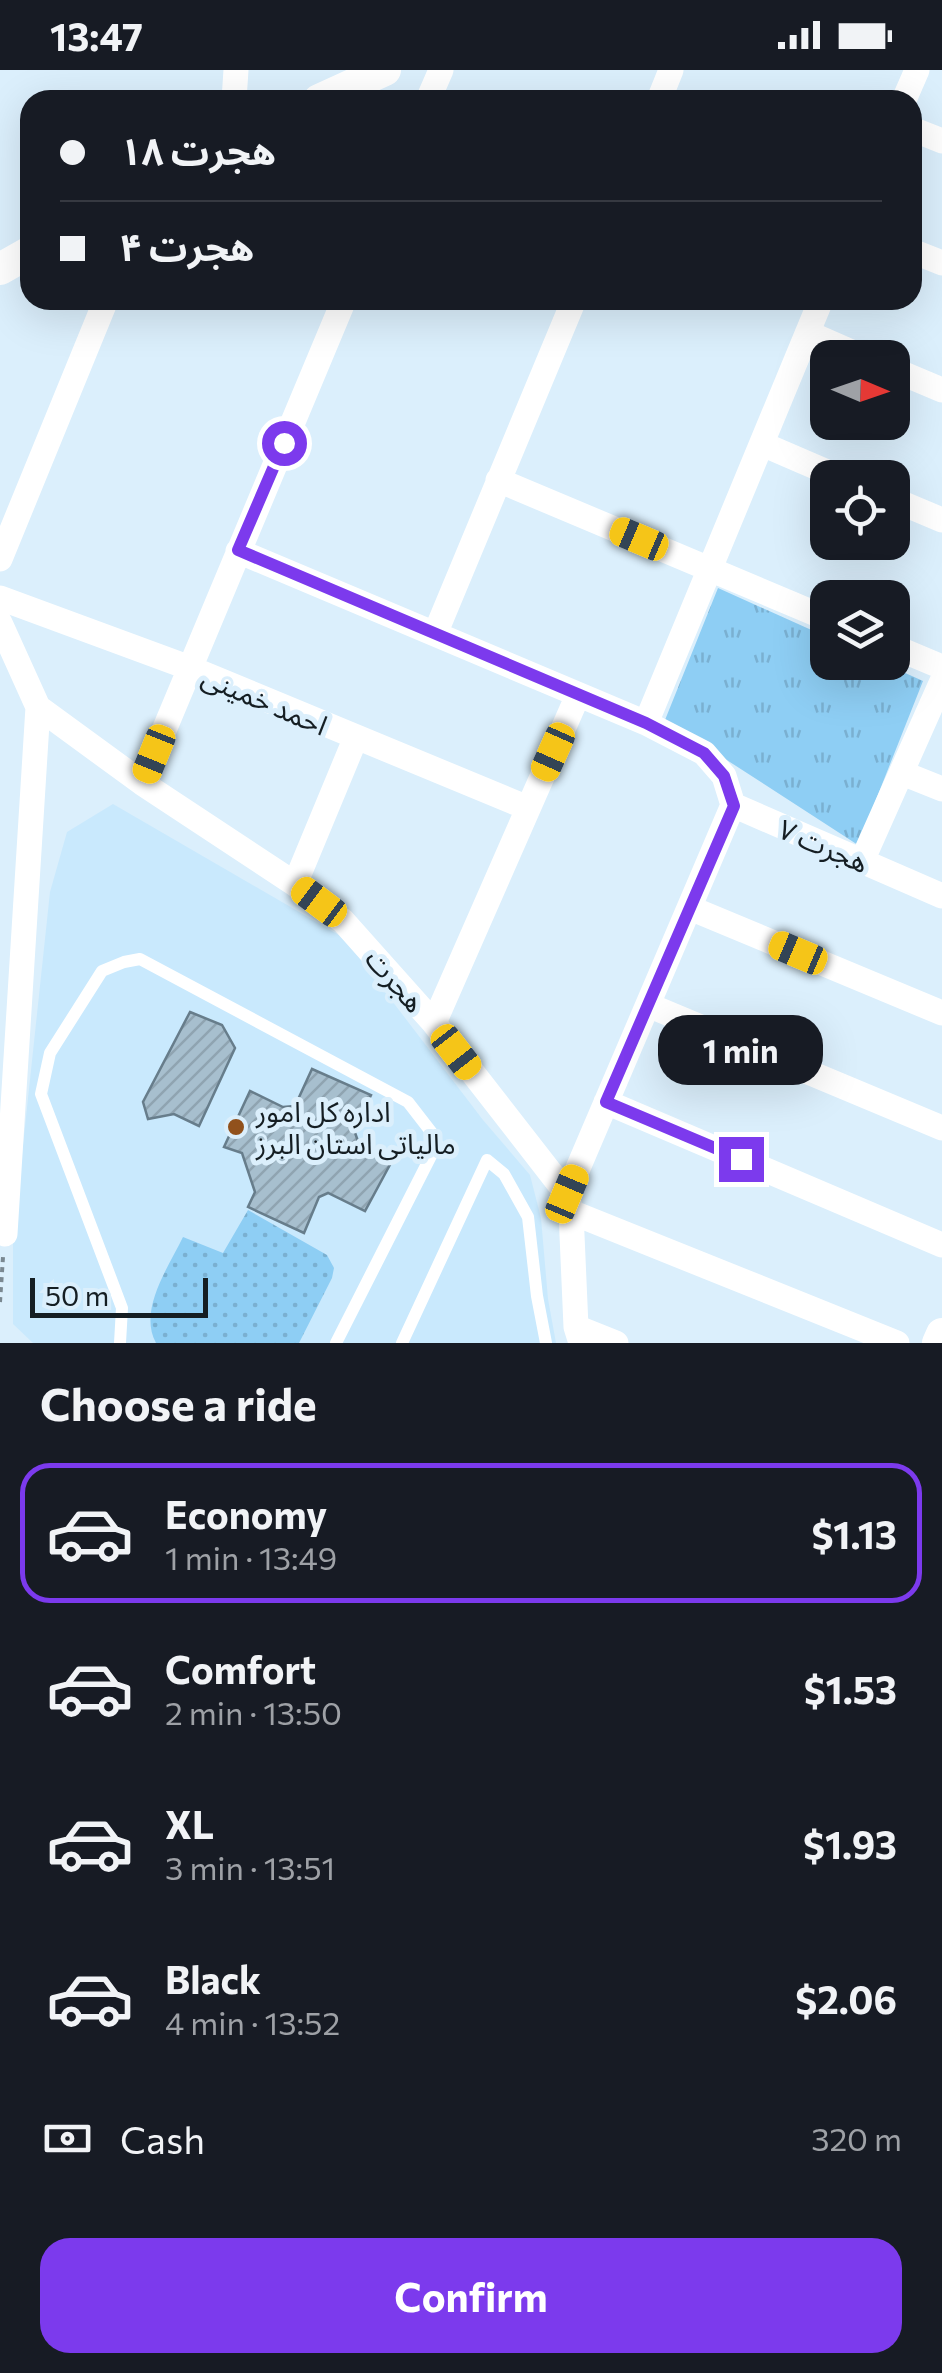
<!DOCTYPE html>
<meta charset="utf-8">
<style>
:root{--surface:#171b24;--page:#20242c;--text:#f1f3f6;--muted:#9ea1a6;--line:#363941;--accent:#7c3aed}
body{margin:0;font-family:Commissioner,"Noto Sans Arabic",sans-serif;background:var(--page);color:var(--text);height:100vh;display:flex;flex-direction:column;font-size:38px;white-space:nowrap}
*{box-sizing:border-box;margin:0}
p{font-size:32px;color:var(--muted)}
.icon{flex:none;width:55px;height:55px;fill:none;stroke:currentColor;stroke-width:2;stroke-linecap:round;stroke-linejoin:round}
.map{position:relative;height:1273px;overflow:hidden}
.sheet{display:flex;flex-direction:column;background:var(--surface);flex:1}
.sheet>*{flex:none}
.hud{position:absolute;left:20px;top:20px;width:902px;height:220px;border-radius:30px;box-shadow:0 10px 40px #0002;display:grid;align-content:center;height:220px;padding:0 40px;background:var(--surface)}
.needle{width:65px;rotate:92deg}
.fabs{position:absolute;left:810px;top:270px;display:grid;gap:20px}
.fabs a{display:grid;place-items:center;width:100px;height:100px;border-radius:20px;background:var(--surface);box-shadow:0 10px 40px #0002;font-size:50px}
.scale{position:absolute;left:30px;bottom:25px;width:178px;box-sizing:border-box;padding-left:10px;border:5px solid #151e23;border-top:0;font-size:28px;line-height:35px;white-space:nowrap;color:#151e23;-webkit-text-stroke:8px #dbeffc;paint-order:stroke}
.end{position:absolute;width:45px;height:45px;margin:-22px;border:12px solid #7c3aed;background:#fff;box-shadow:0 0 0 5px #fff}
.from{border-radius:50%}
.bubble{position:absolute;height:70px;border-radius:30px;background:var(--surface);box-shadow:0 10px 40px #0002;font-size:32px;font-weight:700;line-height:70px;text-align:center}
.car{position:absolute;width:30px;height:60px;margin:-30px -15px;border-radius:12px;box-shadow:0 0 8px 2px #0007;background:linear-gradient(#f5c518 24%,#345 0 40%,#f5c518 0 76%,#345 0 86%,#f5c518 0)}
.hud b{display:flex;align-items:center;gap:35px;height:95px;font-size:38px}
.hud b+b{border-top:2px solid var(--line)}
.hud i{width:25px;height:25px;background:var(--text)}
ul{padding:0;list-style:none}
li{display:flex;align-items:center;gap:30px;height:140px;margin:0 20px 15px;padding:0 20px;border:5px solid transparent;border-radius:30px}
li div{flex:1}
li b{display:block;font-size:38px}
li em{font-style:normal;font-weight:700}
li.current{border-color:var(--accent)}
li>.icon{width:90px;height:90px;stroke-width:1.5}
h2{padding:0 40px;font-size:45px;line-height:120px}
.pay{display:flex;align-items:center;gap:25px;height:110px;padding:0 40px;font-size:38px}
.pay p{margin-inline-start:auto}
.cta{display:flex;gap:20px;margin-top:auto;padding:20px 40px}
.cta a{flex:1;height:115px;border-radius:30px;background:var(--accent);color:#fff;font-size:40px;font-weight:700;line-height:115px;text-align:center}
.status{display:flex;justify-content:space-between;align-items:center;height:70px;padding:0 50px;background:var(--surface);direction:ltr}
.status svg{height:28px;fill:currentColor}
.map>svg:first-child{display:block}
.built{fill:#c9e9fd}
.grass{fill:url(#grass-dots)}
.park{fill:url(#park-tufts)}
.building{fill:url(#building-hatch);stroke:#677d8b;stroke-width:2.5}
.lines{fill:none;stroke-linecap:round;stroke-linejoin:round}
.path{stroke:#7a8891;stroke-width:4;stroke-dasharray:5 5;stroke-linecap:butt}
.service{stroke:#fff;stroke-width:12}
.minor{stroke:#fff;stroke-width:25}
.tertiary{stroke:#fff;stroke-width:32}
.route{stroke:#7c3aed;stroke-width:12}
.poi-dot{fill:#91511c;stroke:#dbeffc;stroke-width:4}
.labels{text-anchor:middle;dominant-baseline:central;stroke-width:10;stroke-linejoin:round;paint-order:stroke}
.street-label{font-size:28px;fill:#151e23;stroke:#dbeffc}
.poi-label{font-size:28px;fill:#151e23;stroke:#dbeffc;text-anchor:start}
</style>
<div class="status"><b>13:47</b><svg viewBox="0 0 49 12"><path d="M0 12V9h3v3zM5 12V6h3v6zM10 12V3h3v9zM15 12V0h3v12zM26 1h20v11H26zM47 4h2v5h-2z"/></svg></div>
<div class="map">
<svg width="942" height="1273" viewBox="0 0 942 1273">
<defs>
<pattern id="grass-dots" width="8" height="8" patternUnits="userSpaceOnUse" patternTransform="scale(2.5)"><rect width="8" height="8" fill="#8ecef4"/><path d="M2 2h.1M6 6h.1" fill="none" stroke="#7ab0d1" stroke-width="1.8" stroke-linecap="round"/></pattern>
<pattern id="park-tufts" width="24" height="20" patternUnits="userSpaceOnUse" patternTransform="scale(2.5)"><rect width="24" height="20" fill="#8ecef4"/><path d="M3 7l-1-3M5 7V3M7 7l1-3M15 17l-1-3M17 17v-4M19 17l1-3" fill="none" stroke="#7ab0d1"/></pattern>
<pattern id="building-hatch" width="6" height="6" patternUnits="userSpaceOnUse" patternTransform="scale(2.5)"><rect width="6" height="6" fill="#a7bfce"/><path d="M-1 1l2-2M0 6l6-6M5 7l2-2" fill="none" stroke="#8fa4b1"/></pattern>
</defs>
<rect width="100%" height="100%" fill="#dbeffc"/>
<!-- built -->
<path class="built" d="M113,734L344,868L483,1050L530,1105L541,1148L548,1229L556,1273H33L13,1254V1169L50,822L67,762Z"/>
<!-- grass -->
<path class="grass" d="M248,1140L327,1185L334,1198L332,1208L299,1273H156C138,1240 168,1198 183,1167L223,1183Z"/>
<!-- park -->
<path class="park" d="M718,518L827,567L828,592L883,593L923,611L858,775L665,650Z"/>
<!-- building -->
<path class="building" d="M190,942L222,955L235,978L199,1056L174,1044L148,1049L143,1032Z
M312,999L371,1025L354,1060L358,1071L393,1089L365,1141L328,1123L319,1127L304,1163L248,1137L255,1122L242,1083L224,1077L250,1021L283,1037L295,1036Z"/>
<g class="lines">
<!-- path -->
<path class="path" d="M0,1232L3,1187"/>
<!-- service -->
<path class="service" d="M120,1273L122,1238L41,1024L50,983L102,901L124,892L140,889L408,1032L432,1063L437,1074L336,1273
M402,1273L487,1090L504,1104L528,1147L537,1226L546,1273"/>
<!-- minor -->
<path class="minor" d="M234,30L236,0
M428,30L441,0
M659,30L671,0
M904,30L917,0
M912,59L942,71
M912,181L942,193
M808,263L865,288
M892,299L942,320
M762,374L841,408
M498,410L828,549
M892,429L942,450
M238,481L646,653L704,683L724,706L733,735L942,826
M0,489L106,230
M0,528L190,598L528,738
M0,553L38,637L142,713L295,814L343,851L434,953L567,1124L571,1142L576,1257L581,1273
M435,564L574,230
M892,576L942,597
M646,653L821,230
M902,703L942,719
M142,713L344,230
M862,791L942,611
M295,814L356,667
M690,838L942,943
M648,935L942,1058
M434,953L578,625
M606,1032L942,1175
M567,1124L733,735
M571,1142L897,1273
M5,1164L38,637
M576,1257L616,1273"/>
<!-- tertiary -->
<path class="tertiary" d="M319,30L385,0
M0,199L30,182
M938,1273L942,1264"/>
</g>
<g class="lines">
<!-- route -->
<path class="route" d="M284,373L238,480L646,653L704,683L724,706L734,736L606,1032L741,1089"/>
</g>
<!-- markers -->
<circle class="poi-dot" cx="236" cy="1057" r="10"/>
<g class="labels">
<!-- street labels -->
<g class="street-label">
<text transform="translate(265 630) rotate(23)">احمد خمینی</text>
<text transform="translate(824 775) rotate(23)">هجرت ۷</text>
<text transform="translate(396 910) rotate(49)">هجرت</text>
</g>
<!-- poi labels -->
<g class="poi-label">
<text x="256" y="1041">اداره کل امور<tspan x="256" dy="32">مالیاتی استان البرز</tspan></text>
</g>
</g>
</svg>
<div class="fabs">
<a><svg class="needle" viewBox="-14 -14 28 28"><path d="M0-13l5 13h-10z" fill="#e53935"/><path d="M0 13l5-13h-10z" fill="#9ea1a6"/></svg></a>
<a><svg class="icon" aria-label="locate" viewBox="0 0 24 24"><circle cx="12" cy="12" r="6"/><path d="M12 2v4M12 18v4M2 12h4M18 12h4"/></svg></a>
<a><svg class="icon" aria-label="layers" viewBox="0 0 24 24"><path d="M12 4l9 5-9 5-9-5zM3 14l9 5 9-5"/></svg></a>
</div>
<div class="scale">50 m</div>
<i class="end from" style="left:284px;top:373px"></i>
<i class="end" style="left:741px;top:1089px"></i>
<div class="bubble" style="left:658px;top:945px;width:165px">1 min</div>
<i class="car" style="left:639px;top:469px;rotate:293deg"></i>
<i class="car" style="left:553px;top:682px;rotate:204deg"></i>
<i class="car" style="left:154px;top:684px;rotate:202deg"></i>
<i class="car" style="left:319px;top:832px;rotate:307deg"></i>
<i class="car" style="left:798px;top:883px;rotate:293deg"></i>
<i class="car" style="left:456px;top:982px;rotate:142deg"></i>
<i class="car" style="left:567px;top:1124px;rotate:23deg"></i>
<div class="hud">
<b><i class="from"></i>هجرت ۱۸</b>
<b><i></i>هجرت ۴</b>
</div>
</div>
<section class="sheet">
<h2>Choose a ride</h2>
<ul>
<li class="current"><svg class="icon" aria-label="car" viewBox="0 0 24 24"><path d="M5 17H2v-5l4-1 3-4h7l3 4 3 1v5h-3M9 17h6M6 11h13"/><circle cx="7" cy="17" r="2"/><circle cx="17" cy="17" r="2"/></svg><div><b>Economy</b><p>1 min · 13:49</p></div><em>$1.13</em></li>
<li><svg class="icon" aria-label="car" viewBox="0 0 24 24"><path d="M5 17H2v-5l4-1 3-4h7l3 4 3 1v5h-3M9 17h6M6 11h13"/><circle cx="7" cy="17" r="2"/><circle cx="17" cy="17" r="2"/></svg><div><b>Comfort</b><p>2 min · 13:50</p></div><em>$1.53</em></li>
<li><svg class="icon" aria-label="car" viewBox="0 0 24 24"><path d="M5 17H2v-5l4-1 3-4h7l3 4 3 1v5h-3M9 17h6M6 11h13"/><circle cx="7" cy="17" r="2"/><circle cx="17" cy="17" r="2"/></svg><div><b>XL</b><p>3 min · 13:51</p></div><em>$1.93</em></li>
<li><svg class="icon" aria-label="car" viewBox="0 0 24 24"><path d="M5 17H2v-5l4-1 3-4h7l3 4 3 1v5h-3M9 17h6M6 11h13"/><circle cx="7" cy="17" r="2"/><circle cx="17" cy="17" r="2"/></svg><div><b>Black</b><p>4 min · 13:52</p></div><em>$2.06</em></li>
</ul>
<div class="pay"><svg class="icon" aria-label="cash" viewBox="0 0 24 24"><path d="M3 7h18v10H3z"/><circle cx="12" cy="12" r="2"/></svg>Cash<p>320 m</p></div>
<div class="cta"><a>Confirm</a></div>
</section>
